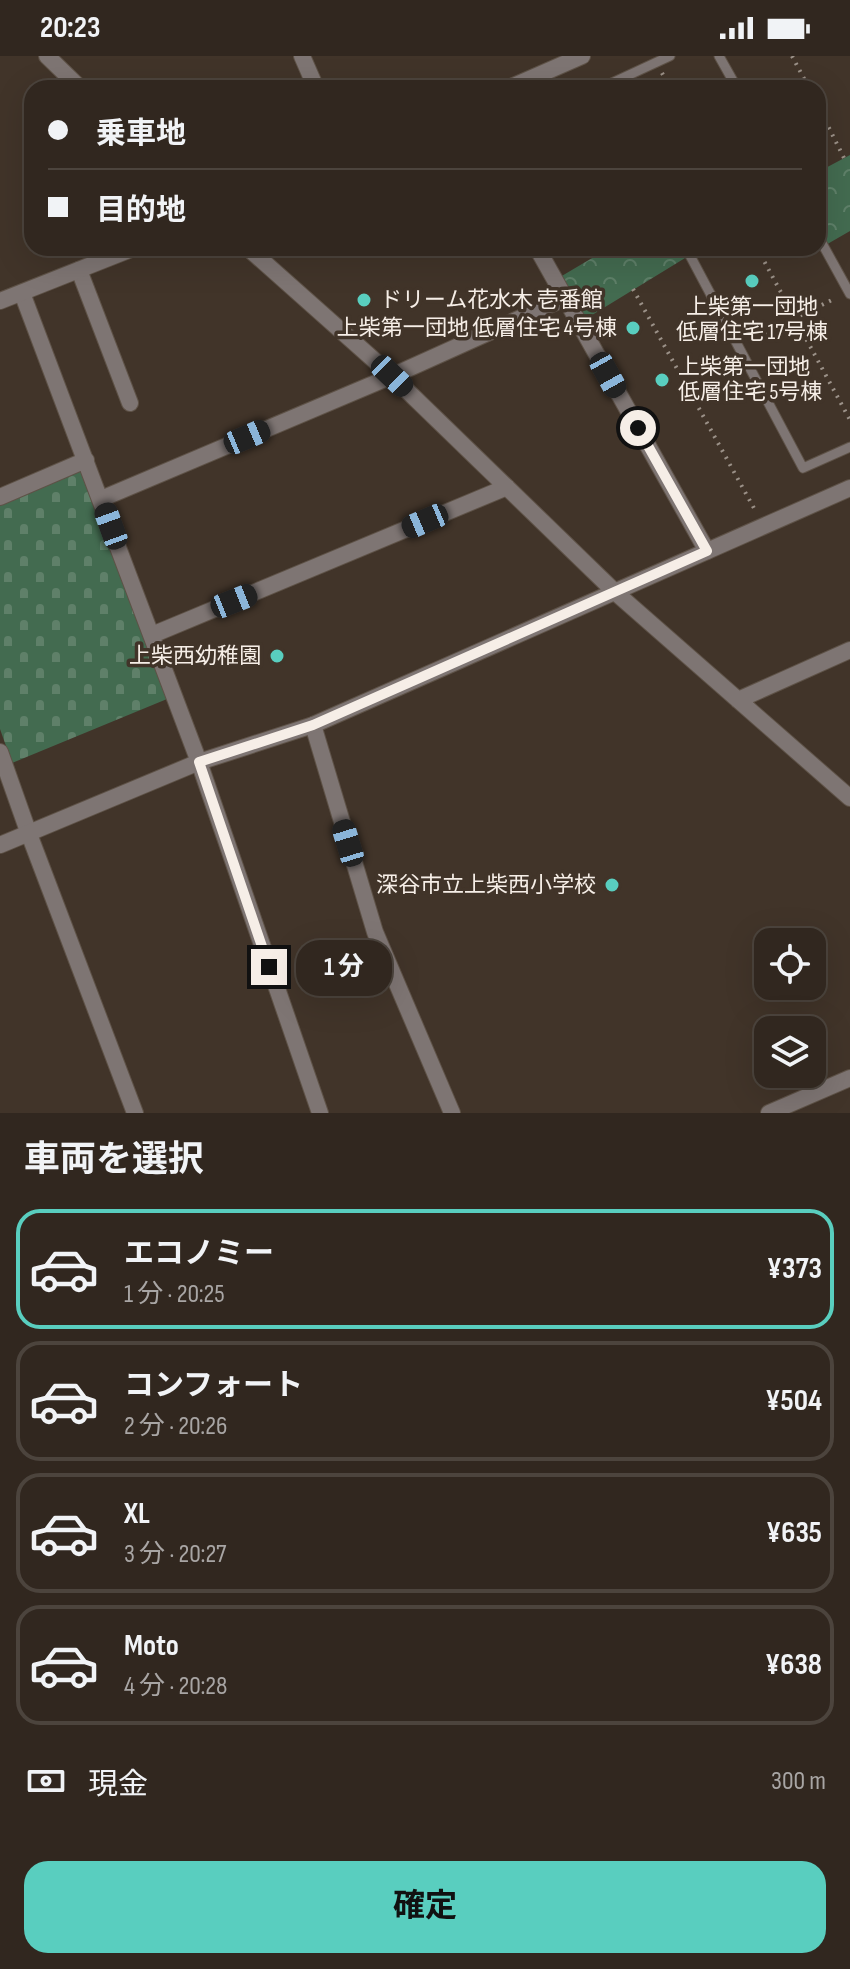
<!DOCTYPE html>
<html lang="ja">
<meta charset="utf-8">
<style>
:root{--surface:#31271f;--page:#3d332c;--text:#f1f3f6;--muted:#a8a5a4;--line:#4c443d;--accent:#59cebf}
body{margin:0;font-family:"Sofia Sans Condensed","Noto Sans JP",sans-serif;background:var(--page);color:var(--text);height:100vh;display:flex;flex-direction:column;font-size:30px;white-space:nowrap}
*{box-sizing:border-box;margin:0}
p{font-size:26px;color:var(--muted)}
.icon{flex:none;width:44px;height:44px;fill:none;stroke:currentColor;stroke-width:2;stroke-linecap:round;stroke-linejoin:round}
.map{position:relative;height:1057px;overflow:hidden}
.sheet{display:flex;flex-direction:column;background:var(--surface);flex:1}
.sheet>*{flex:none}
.banner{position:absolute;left:24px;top:24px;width:802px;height:176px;border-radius:24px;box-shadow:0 8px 32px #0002,0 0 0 2px var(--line);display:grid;align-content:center;height:176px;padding:0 24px;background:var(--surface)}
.buttons{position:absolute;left:754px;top:872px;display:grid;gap:16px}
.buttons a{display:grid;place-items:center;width:72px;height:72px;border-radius:16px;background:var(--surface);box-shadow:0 8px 32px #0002,0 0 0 2px var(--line);font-size:40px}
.end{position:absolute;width:36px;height:36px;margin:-18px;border:10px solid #f6eee7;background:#111;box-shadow:0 0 0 4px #111}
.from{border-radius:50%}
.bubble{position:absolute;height:56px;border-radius:24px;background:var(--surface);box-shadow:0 8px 32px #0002,0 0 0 2px var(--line);font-size:26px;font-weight:700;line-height:56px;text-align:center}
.car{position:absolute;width:24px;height:48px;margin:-24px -12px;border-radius:10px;box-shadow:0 0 6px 2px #0007;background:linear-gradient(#222 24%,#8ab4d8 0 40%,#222 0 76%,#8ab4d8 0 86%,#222 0)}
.banner b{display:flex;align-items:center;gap:28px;height:76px;font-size:30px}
.banner b+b{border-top:2px solid var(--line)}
.banner i{width:20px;height:20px;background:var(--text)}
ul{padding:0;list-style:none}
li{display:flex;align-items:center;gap:24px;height:120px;margin:0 16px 12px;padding:0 8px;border:4px solid var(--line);border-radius:24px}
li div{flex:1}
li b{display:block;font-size:30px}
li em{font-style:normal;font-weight:700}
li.current{border-color:var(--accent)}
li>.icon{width:72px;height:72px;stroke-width:1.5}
h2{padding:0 24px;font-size:36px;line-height:96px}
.pay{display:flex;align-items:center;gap:20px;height:88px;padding:0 24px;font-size:30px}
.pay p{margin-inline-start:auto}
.primary-button{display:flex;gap:16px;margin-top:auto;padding:16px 24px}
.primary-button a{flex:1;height:92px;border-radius:24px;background:var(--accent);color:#111;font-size:32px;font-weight:700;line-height:92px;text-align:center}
.status{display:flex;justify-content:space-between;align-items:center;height:56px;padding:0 40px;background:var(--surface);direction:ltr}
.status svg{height:22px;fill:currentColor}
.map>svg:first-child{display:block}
.cemetery{fill:url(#cemetery-stones)}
.park{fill:url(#park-crowns)}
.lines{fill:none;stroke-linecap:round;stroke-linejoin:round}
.service-casing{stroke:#5e5247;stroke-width:11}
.minor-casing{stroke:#5e5247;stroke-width:18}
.tertiary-casing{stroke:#5e5247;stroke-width:18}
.path{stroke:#9b9188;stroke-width:4;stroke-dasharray:2 6;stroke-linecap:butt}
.service{stroke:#7e7573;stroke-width:9}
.minor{stroke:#7e7573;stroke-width:16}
.tertiary{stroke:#7e7573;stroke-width:16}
.route{stroke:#f6eee7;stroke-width:10}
.poi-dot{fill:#59cebf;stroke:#413429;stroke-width:3}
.labels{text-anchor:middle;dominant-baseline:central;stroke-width:7;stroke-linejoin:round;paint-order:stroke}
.poi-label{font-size:22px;fill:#f6eee7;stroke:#413429;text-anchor:end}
</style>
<div class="status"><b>20:23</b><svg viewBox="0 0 49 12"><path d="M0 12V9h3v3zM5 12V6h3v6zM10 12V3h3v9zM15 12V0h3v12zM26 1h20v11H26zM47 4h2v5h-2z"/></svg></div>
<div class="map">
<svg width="850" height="1057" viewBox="0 0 850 1057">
<defs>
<pattern id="cemetery-stones" width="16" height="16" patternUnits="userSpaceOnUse" patternTransform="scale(2)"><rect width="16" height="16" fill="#436b50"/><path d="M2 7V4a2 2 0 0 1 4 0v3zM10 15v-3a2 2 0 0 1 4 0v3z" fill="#5f8069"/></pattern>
<pattern id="park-crowns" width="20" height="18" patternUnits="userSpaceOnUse" patternTransform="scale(2)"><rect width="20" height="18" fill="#436b50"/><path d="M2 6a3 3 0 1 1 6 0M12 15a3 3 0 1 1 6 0" fill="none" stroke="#5f8069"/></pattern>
</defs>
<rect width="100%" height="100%" fill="#413429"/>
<!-- cemetery -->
<path class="cemetery" d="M81,414L167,643L12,707L0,673V448Z"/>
<!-- park -->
<path class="park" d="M850,99V175L824,190L818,180V116Z
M609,192H686L690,199L579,267L555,224Z"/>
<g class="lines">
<defs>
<path id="service" d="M719,0L737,32
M601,32L670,0
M818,180L850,238
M686,192L803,412L850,391"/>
<path id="minor" d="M47,0L80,32
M302,0L316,32
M248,192L392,320L615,536L850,742
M537,192L707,495
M79,214L130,347
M22,237L199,706L320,1057
M0,441L86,404
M101,443L392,320L565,242
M152,579L507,431
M738,644L850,594
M313,669L375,876L452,1057
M0,696L29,778"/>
<path id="tertiary" d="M509,32L582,0
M0,245L134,192
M29,778L135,1057
M0,789L199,706L313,669L850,432
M769,1057L850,1022"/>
</defs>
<!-- service casing -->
<use href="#service" class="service-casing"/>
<!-- minor casing -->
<use href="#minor" class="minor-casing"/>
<!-- tertiary casing -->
<use href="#tertiary" class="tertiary-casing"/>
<!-- path -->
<path class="path" d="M792,0L809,32
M662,17L670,32
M818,50L844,102
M757,192L850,364
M633,233L755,454
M750,284L836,242"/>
<!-- service -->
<use href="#service" class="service"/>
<!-- minor -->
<use href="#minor" class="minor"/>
<!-- tertiary -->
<use href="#tertiary" class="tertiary"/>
</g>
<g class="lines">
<!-- route -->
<path class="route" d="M269,911L199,706L313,669L707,495L638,372"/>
</g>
<!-- markers -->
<g class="poi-dot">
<circle cx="752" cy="225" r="8"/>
<circle cx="364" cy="244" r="8"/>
<circle cx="633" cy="272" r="8"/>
<circle cx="662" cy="324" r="8"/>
<circle cx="277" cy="600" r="8"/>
<circle cx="612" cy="829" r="8"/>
</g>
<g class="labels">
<!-- poi labels -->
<g class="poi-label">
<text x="380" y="244" text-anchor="start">ドリーム花水木 壱番館</text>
<text x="752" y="251" text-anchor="middle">上柴第一団地<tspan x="752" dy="25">低層住宅 17号棟</tspan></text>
<text x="617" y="272">上柴第一団地 低層住宅 4号棟</text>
<text x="678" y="311" text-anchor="start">上柴第一団地<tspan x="678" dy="25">低層住宅 5号棟</tspan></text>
<text x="261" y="600">上柴西幼稚園</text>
<text x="596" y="829">深谷市立上柴西小学校</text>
</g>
</g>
</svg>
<div class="buttons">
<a><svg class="icon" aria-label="locate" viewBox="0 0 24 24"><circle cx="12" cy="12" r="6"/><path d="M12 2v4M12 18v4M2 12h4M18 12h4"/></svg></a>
<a><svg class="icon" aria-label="layers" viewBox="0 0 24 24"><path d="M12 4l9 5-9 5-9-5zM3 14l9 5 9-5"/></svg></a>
</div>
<i class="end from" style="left:638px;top:372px"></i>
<i class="end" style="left:269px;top:911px"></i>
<div class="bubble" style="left:296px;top:884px;width:96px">1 分</div>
<i class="car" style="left:608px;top:319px;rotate:151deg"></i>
<i class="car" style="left:392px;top:320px;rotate:134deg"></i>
<i class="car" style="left:247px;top:381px;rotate:67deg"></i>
<i class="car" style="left:425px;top:465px;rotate:247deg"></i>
<i class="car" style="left:111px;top:470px;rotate:340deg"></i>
<i class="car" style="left:234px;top:545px;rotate:68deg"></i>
<i class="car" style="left:348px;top:787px;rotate:343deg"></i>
<div class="banner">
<b><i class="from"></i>乗車地</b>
<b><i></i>目的地</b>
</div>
</div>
<section class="sheet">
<h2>車両を選択</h2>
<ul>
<li class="current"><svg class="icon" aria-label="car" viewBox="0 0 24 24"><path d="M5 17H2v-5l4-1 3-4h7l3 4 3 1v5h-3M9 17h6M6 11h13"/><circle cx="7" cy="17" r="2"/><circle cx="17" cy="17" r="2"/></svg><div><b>エコノミー</b><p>1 分 · 20:25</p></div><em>¥373</em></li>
<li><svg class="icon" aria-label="car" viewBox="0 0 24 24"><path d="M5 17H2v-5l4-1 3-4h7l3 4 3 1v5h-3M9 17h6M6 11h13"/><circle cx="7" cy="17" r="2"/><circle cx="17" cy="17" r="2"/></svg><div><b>コンフォート</b><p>2 分 · 20:26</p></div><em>¥504</em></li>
<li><svg class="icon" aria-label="car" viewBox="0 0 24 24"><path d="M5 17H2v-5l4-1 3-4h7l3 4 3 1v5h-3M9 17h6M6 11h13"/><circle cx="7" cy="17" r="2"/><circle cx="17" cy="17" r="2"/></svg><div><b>XL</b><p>3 分 · 20:27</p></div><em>¥635</em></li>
<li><svg class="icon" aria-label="car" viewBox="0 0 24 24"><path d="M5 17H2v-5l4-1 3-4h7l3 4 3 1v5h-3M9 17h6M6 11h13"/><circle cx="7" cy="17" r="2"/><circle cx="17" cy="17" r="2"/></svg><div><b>Moto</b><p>4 分 · 20:28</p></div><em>¥638</em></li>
</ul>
<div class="pay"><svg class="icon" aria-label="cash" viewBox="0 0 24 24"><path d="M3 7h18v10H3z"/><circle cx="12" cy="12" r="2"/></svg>現金<p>300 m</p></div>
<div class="primary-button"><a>確定</a></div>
</section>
